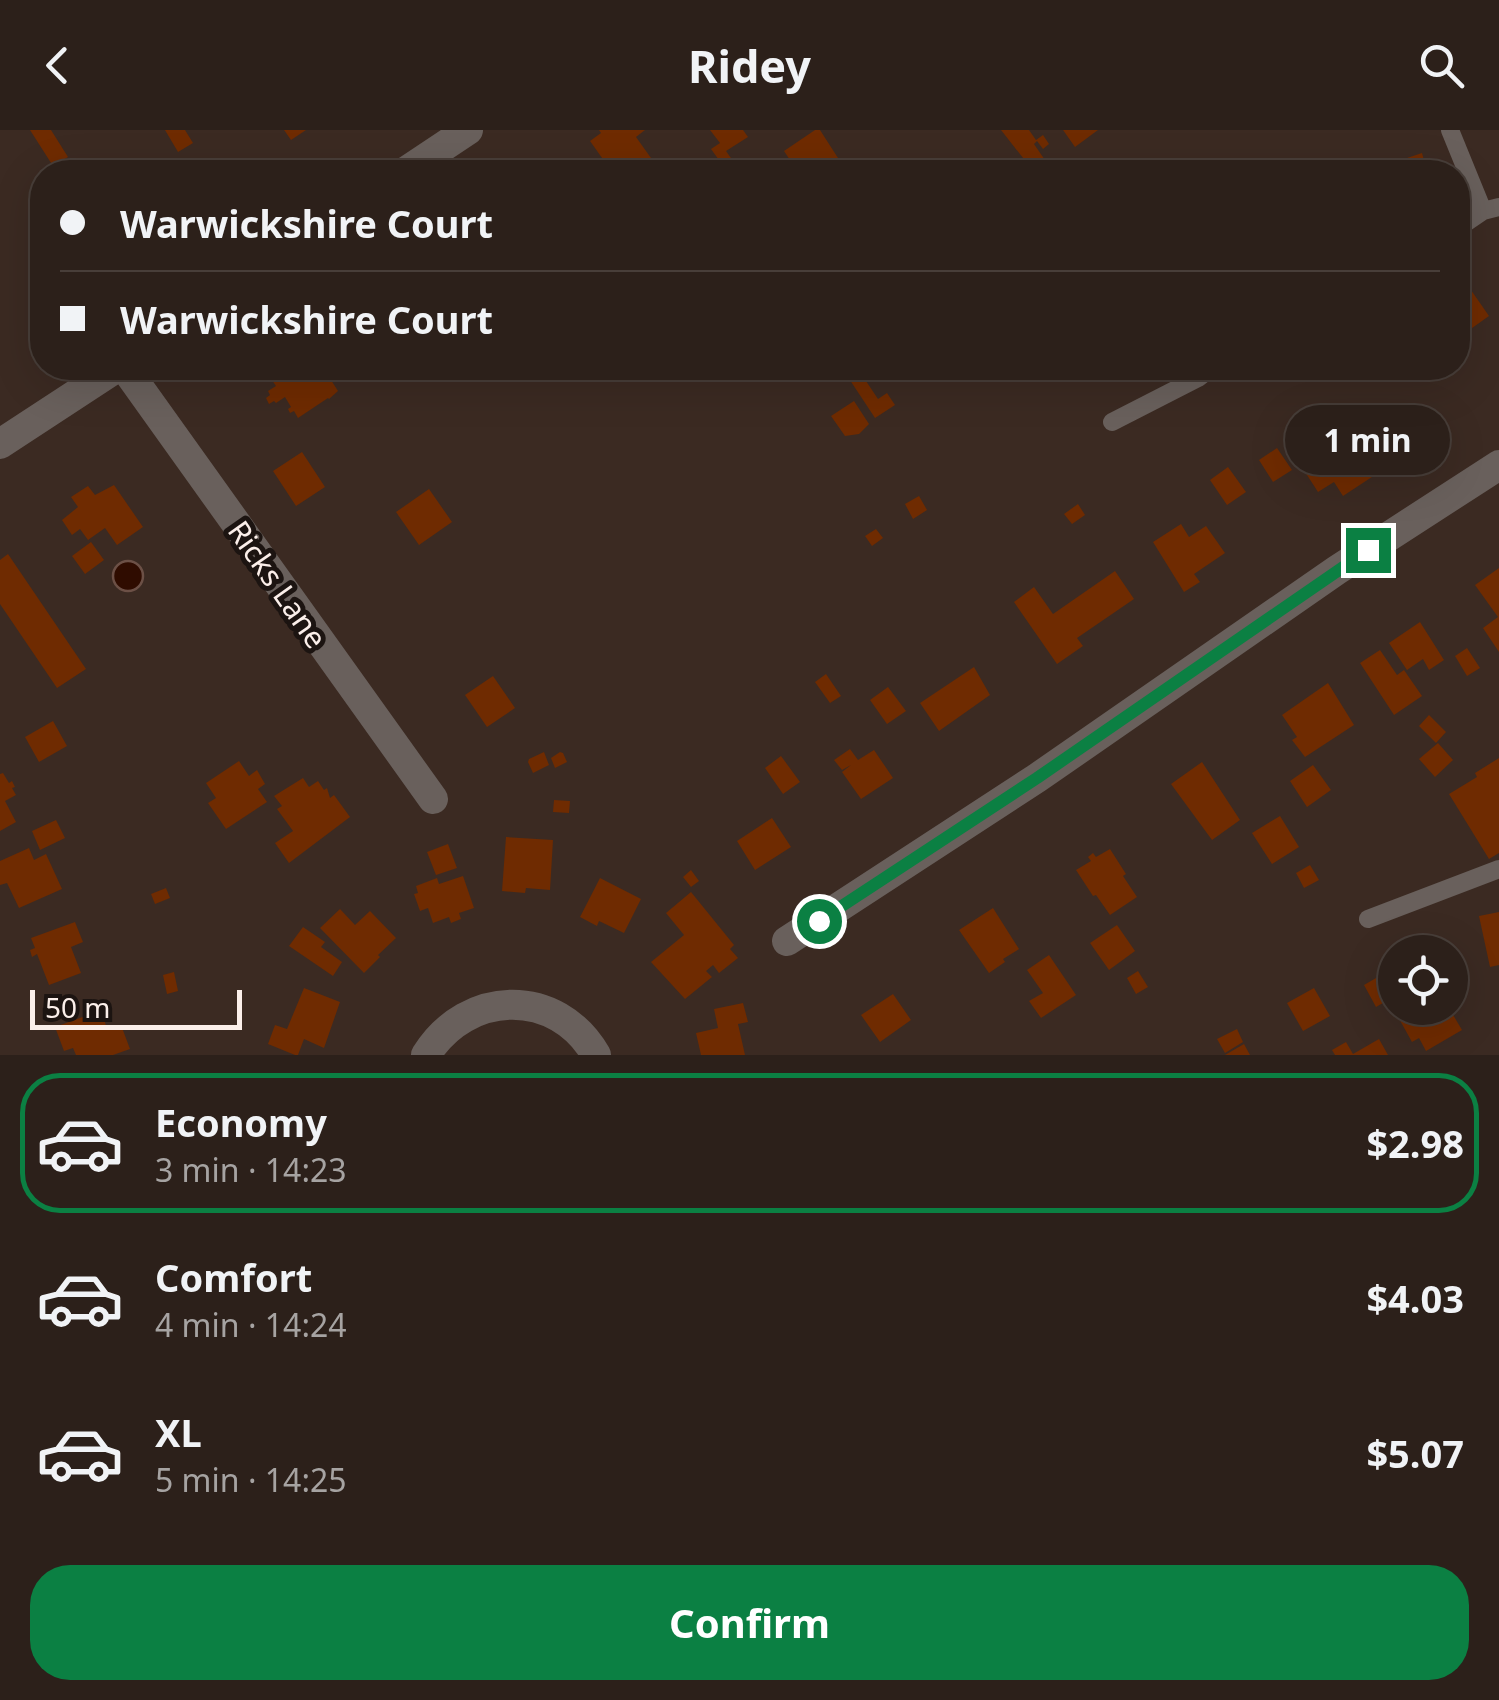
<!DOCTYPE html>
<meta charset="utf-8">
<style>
:root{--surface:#2c201a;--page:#382d27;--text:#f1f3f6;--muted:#a6a3a2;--line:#483e39;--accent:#0b8043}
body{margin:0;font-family:"Noto Sans",sans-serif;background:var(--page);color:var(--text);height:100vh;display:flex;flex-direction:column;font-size:38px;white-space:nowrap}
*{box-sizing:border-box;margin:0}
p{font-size:32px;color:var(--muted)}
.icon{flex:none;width:55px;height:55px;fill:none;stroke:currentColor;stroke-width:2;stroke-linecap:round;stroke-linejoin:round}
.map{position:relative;height:925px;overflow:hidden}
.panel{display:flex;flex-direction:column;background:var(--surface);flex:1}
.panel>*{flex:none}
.hud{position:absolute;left:30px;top:30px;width:1440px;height:220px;border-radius:40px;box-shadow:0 10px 40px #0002,0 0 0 2px var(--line);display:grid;align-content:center;height:220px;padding:0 30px;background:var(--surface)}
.tools{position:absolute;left:1378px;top:805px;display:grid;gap:20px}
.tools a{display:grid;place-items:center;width:90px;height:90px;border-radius:50%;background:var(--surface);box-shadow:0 10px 40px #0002,0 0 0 2px var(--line);font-size:50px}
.scale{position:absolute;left:30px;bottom:25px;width:212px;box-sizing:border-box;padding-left:10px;border:5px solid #fbefea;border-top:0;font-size:28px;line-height:35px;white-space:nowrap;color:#fbefea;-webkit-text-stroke:8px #1c1411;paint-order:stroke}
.end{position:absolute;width:45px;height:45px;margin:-22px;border:12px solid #0b8043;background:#fff;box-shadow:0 0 0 5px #fff}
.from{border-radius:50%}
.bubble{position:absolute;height:70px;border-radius:35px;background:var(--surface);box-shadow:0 10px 40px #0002,0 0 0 2px var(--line);font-size:32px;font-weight:700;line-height:70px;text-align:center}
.hud b{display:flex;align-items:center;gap:35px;height:95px;font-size:38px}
.hud b+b{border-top:2px solid var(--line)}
.hud i{width:25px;height:25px;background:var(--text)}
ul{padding:18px 0 0;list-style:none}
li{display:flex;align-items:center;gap:30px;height:140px;margin:0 20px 15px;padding:0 10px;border:5px solid transparent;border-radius:40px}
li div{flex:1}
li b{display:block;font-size:38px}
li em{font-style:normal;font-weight:700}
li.current{border-color:var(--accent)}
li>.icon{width:90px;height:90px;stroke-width:1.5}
.button{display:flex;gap:20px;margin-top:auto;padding:20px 30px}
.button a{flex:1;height:115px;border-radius:40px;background:var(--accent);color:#fff;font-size:40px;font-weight:700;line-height:115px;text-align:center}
header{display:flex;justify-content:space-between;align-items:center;height:130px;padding:0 30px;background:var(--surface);font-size:45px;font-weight:700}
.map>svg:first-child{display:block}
.water{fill:#2f0c00;stroke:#6c5046;stroke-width:2.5}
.building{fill:#6f2b01}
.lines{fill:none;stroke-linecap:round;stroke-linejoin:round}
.lane{stroke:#69605c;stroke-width:18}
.street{stroke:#69605c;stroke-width:30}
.route{stroke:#0b8043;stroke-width:12}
.labels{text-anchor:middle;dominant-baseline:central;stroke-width:10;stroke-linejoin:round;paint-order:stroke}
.street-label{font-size:30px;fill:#fbefea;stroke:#1c1411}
</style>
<header><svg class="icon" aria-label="back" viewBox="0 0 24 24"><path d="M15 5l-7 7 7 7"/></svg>Ridey<svg class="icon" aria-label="search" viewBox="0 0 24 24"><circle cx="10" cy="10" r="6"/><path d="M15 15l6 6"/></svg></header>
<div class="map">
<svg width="1499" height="925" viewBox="0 0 1499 925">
<rect width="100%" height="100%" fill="#3b2a22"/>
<!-- water -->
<path class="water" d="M113 446a15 15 0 1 1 30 0a15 15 0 1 1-30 0Z"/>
<!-- building -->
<path class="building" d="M30,0H51L68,27L53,36Z
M165,0H185L193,13L178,22Z
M284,0H306L291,10Z
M599,0H645L636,7L651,28L634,39L629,30L612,42L590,11L601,3Z
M710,0H743L748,7L726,21L733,31L724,37L711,19L720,13Z
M815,0H820L847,42H798L784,21Z
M1001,0H1029L1036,10L1043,5L1049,14L1043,19L1037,11L1034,14L1049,36L1039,42H1034Z
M1063,0H1098L1075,17Z
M1422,23L1427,42H1381L1380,37Z
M168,30L176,42H138L150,35L153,39Z
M42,81V109L30,90Z
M1464,150L1489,186L1458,208V154Z
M283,238H322L328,246L331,244L334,248L331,250L338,261L329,269L328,268L298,288L294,281L290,283L288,279L291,277L285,267L276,273L274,271L269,274L266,268L270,265L268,261L276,256L270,247Z
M842,238H866L860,242L878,269L887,263L895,275L875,288Z
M854,271L869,294L859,304L845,306L831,286Z
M1308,301L1319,318L1334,308L1351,334L1366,324L1378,343L1343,366L1334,352L1318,362L1287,314Z
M1277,318L1292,340L1273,352L1259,330Z
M302,322L325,357L296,376L273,341Z
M1228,337L1246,362L1227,375L1210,350Z
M114,355L143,397L117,415L105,398L88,410L80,399L72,405L62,390L78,377L71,367L88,356L95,365Z
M429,359L452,392L419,415L396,382Z
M919,366L927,380L913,389L905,374Z
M1078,374L1085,385L1072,394L1064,384Z
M1181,394L1189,407L1206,396L1225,423L1194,444L1200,452L1184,462L1153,412Z
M876,399L883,408L872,416L865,406Z
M91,412L104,430L85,444L72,426Z
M8,424L86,539L57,558L0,474V430Z
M1499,438V522L1483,498L1498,487L1475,455Z
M1115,441L1134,469L1077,508L1083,516L1057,534L1014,472L1034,457L1053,484Z
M1420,492L1444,530L1429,540L1423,529L1407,540L1389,513Z
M1467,518L1480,538L1467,546L1455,526Z
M1380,520L1397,545L1404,540L1422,566L1394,585L1360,533Z
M974,537L990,565L939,601L920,573Z
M826,544L841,566L830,573L815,552Z
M493,546L515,578L487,597L465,565Z
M1328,553L1354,595L1305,627L1292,610L1297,607L1282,585Z
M888,557L906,581L887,594L870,570Z
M1429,585L1446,602L1436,613L1419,596Z
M53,591L67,616L39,632L25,607Z
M1438,613L1453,630L1435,647L1419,629Z
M850,619L858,630L874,620L893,648L861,669L842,642L851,635L842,640L834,630Z
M544,622L549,635L533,643L528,632L529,629Z
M560,622L563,623L567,632L555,638L551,628Z
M781,626L800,652L783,664L765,638Z
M1499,628V723L1489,729L1449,664L1477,647L1475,643Z
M239,631L249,646L257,640L265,654L258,659L267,672L226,699L208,673L216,668L206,653Z
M1202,632L1240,690L1212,710L1171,654Z
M1313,635L1331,660L1307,677L1290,651Z
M3,643L9,653L12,651L15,657L12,658L16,665L5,671L16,692L0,701V644Z
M303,648L309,657L318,651L324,660L327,658L330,668L334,665L350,687L289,733L275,713L293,701L277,679L282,676L274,666Z
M554,670L570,671L569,683L553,682Z
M1280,686L1299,717L1272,734L1252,703Z
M772,688L791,717L755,740L737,711Z
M56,690L65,708L40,720L32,701Z
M506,707L553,710L550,760L526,758L525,763L502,761Z
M448,714L457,738L436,745L427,722Z
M29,718L34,730L46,724L62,759L19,778L7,753L0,755V731Z
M1110,719L1126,744L1123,746L1137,767L1110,785L1096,765L1093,766L1076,740L1091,731L1088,727L1093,723L1096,727Z
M1310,735L1319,750L1304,758L1296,743Z
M691,740L699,751L691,757L683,747Z
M463,746L474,778L459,783L461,789L451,793L449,787L433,793L428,778L420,781L414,764L418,763L416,756L437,748L439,754Z
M600,748L641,769L624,803L599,791L597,796L580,787Z
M166,758L170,768L155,774L151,764Z
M691,762L734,815L730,819L738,828L719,843L713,835L706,841L712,847L685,869L651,832L684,805L666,783Z
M993,778L1019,819L1003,829L1005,832L989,843L959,800Z
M340,779L355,795L370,781L396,808L378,825L380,827L364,843L320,798Z
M1499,782V835L1490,837L1479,786Z
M75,792L83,812L71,817L81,843L49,855L37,824L32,827L30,820L35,818L31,808Z
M1117,795L1135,821L1109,840L1090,813Z
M303,797L325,812L321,817L342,832L333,846L289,816Z
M1049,825L1076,865L1041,888L1029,871L1043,863L1027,840Z
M1138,841L1148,857L1136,864L1127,848Z
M174,842L178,861L167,864L163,845Z
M1383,844L1395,866L1376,877L1364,855Z
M304,858L340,872L324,918L304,909L298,925H295L268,914L275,895L287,899Z
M1314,858L1330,886L1303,901L1287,873Z
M893,864L911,890L880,912L861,885Z
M743,873L748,892L738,894L745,925H701L696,903L718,898L714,879Z
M1410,878H1426L1429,882L1437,878H1449L1462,900L1426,921L1419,908L1412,912L1397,885Z
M102,880L107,900L121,895L130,919L113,925H76L73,918L64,921L55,897Z
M1237,899L1243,912L1225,923L1217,909Z
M1379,909L1388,925H1335L1332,920L1346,912L1353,924Z
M1244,914L1250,925H1225Z"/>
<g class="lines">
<!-- lane -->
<path class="lane" d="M1450,0L1483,81
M1458,98L1483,81L1499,77
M1112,292L1198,248L1211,238
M1368,789L1499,739"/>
<!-- street -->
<path class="street" d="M405,42L468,0
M125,238L433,669
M0,314L116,238
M787,811L1037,648L1337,440L1499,335
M426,925C467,859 557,857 596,925"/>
</g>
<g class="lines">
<!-- route -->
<path class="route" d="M819,791L1037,648L1368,420"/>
</g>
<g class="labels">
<!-- street labels -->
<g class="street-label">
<text transform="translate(278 454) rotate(55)">Ricks Lane</text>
</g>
</g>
</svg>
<div class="tools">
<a><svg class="icon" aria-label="locate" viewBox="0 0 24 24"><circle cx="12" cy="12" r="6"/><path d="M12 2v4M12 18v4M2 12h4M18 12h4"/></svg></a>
</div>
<div class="scale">50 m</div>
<i class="end from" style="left:819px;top:791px"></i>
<i class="end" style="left:1368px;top:420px"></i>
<div class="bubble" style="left:1285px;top:275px;width:165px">1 min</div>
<div class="hud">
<b><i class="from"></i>Warwickshire Court</b>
<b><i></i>Warwickshire Court</b>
</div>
</div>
<section class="panel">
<ul>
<li class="current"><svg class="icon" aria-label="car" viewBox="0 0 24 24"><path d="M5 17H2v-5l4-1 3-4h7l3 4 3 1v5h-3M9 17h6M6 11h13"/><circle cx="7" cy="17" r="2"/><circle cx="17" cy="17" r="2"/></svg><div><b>Economy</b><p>3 min · 14:23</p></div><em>$2.98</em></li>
<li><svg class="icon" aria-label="car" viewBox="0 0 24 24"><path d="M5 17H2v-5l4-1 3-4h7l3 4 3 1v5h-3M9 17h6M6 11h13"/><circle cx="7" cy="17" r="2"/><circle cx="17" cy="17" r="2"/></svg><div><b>Comfort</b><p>4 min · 14:24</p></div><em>$4.03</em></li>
<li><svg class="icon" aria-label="car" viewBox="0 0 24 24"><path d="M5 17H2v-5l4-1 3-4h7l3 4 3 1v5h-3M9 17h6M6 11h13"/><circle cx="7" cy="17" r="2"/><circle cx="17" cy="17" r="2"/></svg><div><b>XL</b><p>5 min · 14:25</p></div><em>$5.07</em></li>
</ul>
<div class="button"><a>Confirm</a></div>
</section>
